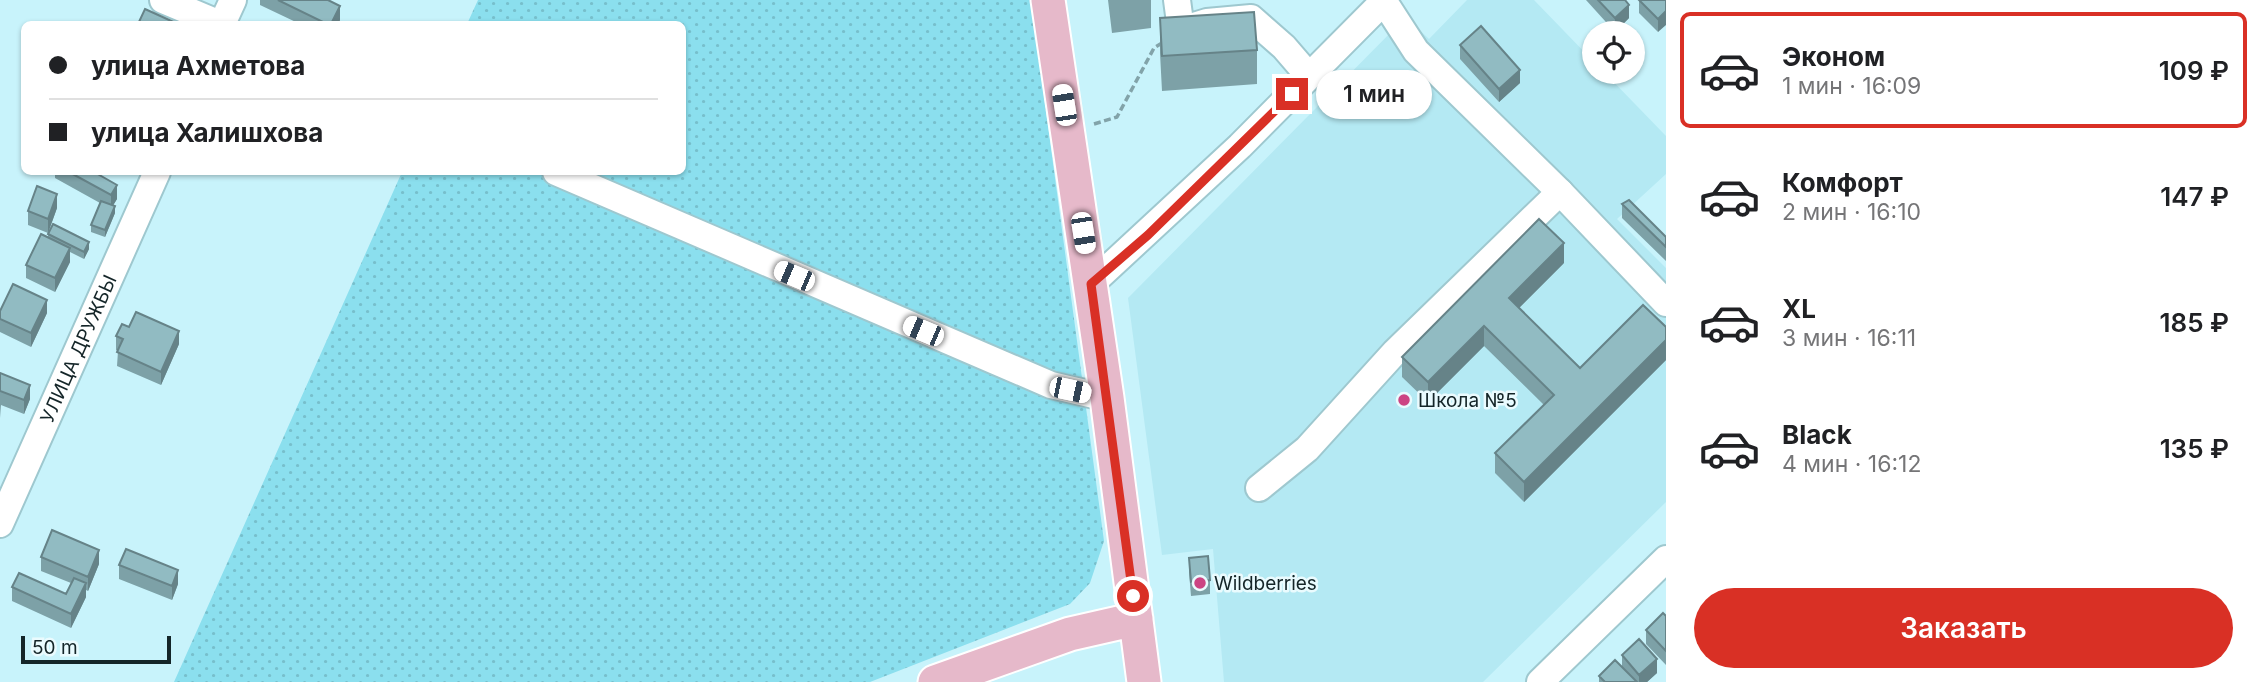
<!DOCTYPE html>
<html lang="ru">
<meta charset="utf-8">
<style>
:root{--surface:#fff;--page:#f2f2f2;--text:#202124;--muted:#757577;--line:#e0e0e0;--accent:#d93025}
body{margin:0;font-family:Inter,sans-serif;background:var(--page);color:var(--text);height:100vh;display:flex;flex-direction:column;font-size:26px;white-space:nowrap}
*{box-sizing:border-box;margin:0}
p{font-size:23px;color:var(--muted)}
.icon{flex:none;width:38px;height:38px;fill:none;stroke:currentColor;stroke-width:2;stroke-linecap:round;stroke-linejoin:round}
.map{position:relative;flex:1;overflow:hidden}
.side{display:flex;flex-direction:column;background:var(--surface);width:595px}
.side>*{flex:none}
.top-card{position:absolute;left:21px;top:21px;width:665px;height:154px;border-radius:10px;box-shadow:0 2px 5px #0004;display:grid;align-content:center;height:154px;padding:0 28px;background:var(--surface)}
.controls{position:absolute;left:1582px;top:21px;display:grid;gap:14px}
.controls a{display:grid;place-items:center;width:63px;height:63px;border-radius:50%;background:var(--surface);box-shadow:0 2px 5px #0004;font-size:35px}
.scale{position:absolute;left:21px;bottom:18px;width:150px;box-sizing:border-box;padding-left:7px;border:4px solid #142528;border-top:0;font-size:19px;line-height:24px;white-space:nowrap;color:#142528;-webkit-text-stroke:5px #eafbfe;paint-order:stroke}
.end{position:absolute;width:32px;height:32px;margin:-16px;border:9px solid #d93025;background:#fff;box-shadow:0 0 0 4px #fff}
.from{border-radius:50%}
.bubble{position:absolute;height:49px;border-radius:24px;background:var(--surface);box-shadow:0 2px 5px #0004;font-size:23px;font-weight:600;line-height:49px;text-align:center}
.car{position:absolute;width:21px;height:42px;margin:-21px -10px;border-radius:9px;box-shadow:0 0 5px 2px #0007;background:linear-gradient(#fff 24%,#345 0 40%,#fff 0 76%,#345 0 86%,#fff 0)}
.top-card b{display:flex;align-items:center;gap:24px;height:66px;font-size:26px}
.top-card b+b{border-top:2px solid var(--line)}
.top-card i{width:18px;height:18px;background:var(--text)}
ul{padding:12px 0 0;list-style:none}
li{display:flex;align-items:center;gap:21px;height:116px;margin:0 14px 10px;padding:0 14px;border:4px solid transparent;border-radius:10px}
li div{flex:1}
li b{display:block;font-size:26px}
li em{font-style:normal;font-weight:600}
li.active{border-color:var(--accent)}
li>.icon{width:63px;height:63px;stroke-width:1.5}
.action{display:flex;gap:14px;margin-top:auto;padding:14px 28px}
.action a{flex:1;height:80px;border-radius:42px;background:var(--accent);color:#fff;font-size:28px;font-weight:600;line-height:80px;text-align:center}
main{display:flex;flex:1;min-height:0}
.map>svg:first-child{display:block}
.built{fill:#b4e9f3}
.grass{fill:url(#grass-dots)}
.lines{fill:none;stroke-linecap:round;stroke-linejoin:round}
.minor-casing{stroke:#9ec8cf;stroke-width:30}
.major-casing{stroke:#fff;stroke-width:37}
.path{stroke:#82a3a9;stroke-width:3.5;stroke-dasharray:7 3.5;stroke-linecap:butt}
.minor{stroke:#fff;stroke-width:26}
.major{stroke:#e6b9ca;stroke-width:33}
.wall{fill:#7da1a7}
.shaded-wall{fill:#668388}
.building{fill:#91bbc2;stroke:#668388;stroke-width:2}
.route{stroke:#d93025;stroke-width:9}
.poi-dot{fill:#cc4483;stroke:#eafbfe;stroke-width:2.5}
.labels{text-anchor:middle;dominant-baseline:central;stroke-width:5;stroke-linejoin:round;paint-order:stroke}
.street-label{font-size:19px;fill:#142528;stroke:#eafbfe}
.poi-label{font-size:19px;fill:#142528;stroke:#eafbfe;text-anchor:start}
</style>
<main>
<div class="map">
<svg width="1666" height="682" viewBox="0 0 1666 682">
<defs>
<pattern id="grass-dots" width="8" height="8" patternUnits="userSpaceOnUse" patternTransform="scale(1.75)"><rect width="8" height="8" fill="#8bdfee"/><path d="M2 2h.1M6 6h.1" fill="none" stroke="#77bfcc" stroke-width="1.8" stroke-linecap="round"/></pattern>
</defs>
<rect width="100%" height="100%" fill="#c8f3fb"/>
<!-- built -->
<path class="built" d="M1467,0H1534L1594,62V72H1604L1666,136V174L1617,219L1666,268V502L1483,682H1224L1213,549L1162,555L1128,298L1406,17L1429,39Z"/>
<!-- grass -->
<path class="grass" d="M478,0H1031L1104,541L1090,583L1070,604L870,682H174L402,172H682V24H467Z"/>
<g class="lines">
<defs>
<g id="minor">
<path d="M163,0L220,24"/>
<path d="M1177,0L1181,30L1207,22L1251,18L1284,47L1309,76"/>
<path d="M1383,0L1416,51L1560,192L1666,303"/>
<path d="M222,24L233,0"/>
<path d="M556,172L1051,385L1107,398"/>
<path d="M1091,284L1240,146L1385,0"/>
<path d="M1259,488L1307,449L1395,352L1560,192"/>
<path id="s1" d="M0,524L157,172"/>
<path d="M1540,682L1666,559"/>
</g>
<path id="major" d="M1048,0L1107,398L1144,682
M935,682L1070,634L1136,619"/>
</defs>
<!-- minor casing -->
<use href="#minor" class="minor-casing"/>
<!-- major casing -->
<use href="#major" class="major-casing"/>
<!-- path -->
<path class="path" d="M1094,124L1117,117L1154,48L1162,43"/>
<!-- minor -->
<use href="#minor" class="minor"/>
<!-- major -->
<use href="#major" class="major"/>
</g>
<!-- wall -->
<path class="wall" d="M260,0H328L340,20L338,24H300L260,5Z
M1108,0H1151V28L1112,33Z
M1586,0H1625L1629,18L1615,32Z
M1639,0H1666L1658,32L1639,13Z
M1160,18L1257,50V84L1162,91L1160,53Z
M1460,45L1520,83L1499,102L1460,59Z
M55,172H94L117,199L113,205L115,213L105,237L91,232V225L100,203L55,178Z
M1622,204L1666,237V261L1622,218Z
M57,208L48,233L28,225V211Z
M48,234L89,249L84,259L70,252V262L55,292L26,278V265L48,238Z
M1564,263L1519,308L1580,368L1666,327V360L1524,502L1495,473V453L1544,405L1484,346L1428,402L1402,377V357Z
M0,311L47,313L31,347L0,332Z
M116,336L179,344L161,385L117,366L118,351L116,350Z
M0,373L30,399L24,414L1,405L0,418Z
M41,557L99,564L88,591L86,590V597L71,628L12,601V587L66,594L71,583L41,571Z
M1189,558L1210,580V594L1191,596L1189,572Z
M119,565L178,584L172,600L119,579Z
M1666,616V665L1646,644V630Z
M1622,655L1657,673L1647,682H1599V676L1622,667Z"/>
<!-- shaded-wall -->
<path class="shaded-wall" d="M1629,5V18L1615,32V18Z
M340,6V20L338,24H331Z
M1666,11V25L1658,32V19Z
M1520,70V83L1499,102V89Z
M117,185V199L111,209V195Z
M57,194V208L48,233V219Z
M115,206V213L105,237V230Z
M89,242V249L84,259V252Z
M1564,243V263L1509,318V298Z
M70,248V262L55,292V278Z
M47,300V313L31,347V333Z
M1484,326V346L1428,402V382Z
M179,331V344L161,385V372Z
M1666,340V360L1524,502V482Z
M30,385V399L24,414V400Z
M99,550V564L88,591V577Z
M178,570V584L172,600V586Z
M86,583V597L71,628V614Z
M1657,659V673L1647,682H1639V675Z"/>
<!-- building -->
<path class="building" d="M278,0H328L340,6L331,24H327Z
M1598,0H1625L1629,5L1615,18Z
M1639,0H1666V11L1658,19Z
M145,9L178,24H138Z
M1254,12L1257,50L1162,56L1160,18Z
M1481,26L1520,70L1499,89L1460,45Z
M69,172H94L117,185L111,195Z
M37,186L57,194L48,219L28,211Z
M1629,200L1666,237V247L1622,204Z
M101,201L115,206L105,230L91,225Z
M1539,219L1564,243L1509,298L1580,368L1643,305L1666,327V340L1524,482L1495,453L1554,395L1484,326L1428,382L1402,357Z
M53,224L89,242L84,252L48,234Z
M41,234L70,248L55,278L26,265Z
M13,284L47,300L31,333L0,319V311Z
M136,312L179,331L161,372L117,352L123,339L116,336L122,324L129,327Z
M0,373L30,385L24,400L0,391Z
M52,530L99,550L88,577L41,557Z
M126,549L178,570L172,586L119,565Z
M1208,556L1210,580L1191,582L1189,558Z
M19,573L66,594L74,578L86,583L71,614L12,587Z
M1663,613L1666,616V651L1646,630Z
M1639,639L1657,659L1639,675L1622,655Z
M1615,660L1637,682H1605L1599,676Z"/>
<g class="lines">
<!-- route -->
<path class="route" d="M1133,596L1091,284L1148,235L1292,94"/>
</g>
<!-- markers -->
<g class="poi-dot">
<circle cx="1404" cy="400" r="7"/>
<circle cx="1200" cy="583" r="7"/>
</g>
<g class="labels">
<!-- street labels -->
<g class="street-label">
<text stroke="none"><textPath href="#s1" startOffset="192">УЛИЦА ДРУЖБЫ</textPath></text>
</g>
<!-- poi labels -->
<g class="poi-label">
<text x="1418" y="400">Школа №5</text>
<text x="1214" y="583">Wildberries</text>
</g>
</g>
</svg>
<div class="controls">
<a><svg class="icon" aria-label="locate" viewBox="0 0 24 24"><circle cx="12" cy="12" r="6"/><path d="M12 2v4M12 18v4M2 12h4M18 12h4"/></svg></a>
</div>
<div class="scale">50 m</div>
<i class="end from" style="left:1133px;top:596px"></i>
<i class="end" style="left:1292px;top:94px"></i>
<div class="bubble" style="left:1316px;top:70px;width:116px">1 мин</div>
<i class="car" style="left:1064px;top:105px;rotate:351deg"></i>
<i class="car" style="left:1083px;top:233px;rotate:171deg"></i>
<i class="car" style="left:794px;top:276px;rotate:293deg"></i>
<i class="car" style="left:923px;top:331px;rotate:293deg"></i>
<i class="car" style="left:1070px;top:390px;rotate:102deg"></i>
<div class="top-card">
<b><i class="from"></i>улица Ахметова</b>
<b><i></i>улица Халишхова</b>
</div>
</div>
<section class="side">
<ul>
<li class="active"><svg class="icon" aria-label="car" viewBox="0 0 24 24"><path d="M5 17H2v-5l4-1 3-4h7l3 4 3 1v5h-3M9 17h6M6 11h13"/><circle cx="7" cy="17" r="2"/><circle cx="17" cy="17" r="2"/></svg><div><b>Эконом</b><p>1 мин · 16:09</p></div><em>109 ₽</em></li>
<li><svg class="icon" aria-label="car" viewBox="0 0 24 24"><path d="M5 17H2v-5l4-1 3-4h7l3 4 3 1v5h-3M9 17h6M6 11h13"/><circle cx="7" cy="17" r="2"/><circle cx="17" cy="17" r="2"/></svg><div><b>Комфорт</b><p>2 мин · 16:10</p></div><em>147 ₽</em></li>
<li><svg class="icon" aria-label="car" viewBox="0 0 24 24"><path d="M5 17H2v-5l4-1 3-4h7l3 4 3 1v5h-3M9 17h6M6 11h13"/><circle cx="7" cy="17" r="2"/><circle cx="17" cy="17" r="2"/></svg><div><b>XL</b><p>3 мин · 16:11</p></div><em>185 ₽</em></li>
<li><svg class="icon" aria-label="car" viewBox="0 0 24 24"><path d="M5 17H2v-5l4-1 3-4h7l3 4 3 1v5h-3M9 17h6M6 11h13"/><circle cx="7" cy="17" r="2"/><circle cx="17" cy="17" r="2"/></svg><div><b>Black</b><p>4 мин · 16:12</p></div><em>135 ₽</em></li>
</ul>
<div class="action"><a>Заказать</a></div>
</section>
</main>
